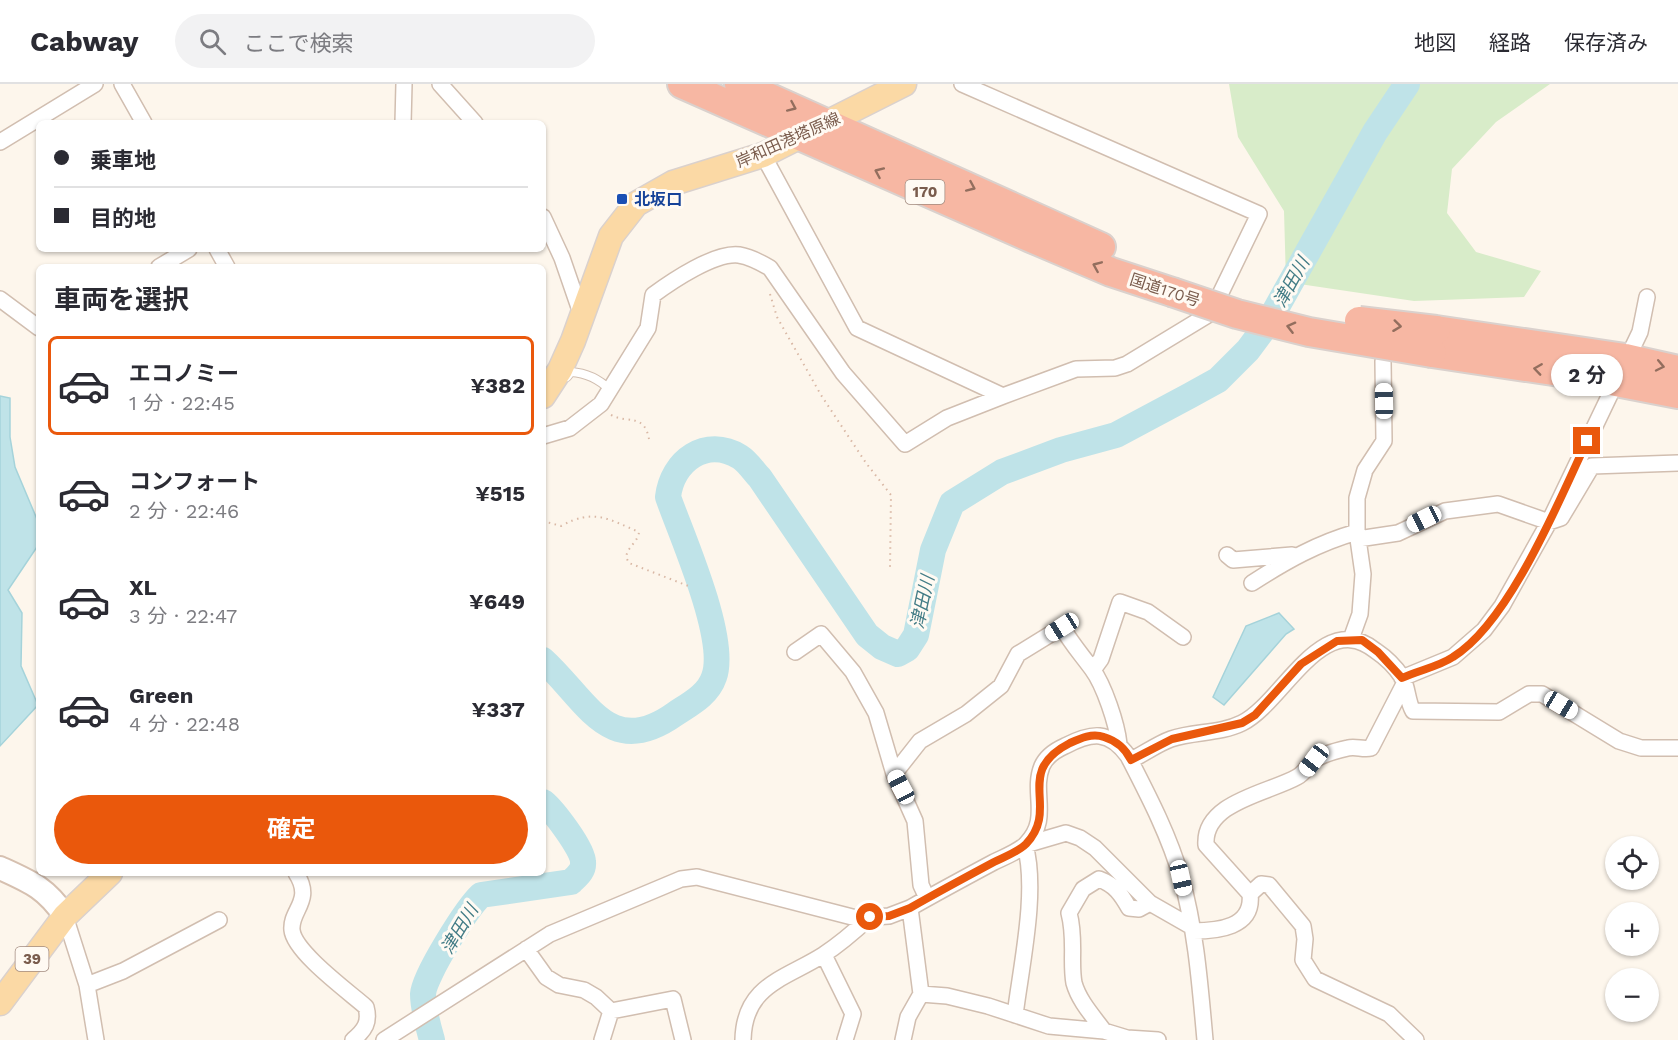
<!DOCTYPE html>
<html lang="ja">
<meta charset="utf-8">
<style>
:root{--surface:#fff;--page:#f2f2f3;--text:#2b2b33;--muted:#7c7c81;--line:#e1e1e2;--accent:#ea580c}
body{margin:0;font-family:"Work Sans","Noto Sans JP",sans-serif;background:var(--page);color:var(--text);height:100vh;display:flex;flex-direction:column;font-size:22px;white-space:nowrap}
*{box-sizing:border-box;margin:0}
p{font-size:20px;color:var(--muted)}
.icon{flex:none;width:33px;height:33px;fill:none;stroke:currentColor;stroke-width:2;stroke-linecap:round;stroke-linejoin:round}
.map{position:relative;flex:1;overflow:hidden}
.drawer{position:absolute;left:36px;top:180px;width:510px;height:612px;display:flex;flex-direction:column;background:var(--surface);border-radius:9px;box-shadow:0 2px 4px #0004}
.drawer>*{flex:none}
.top-card{position:absolute;left:36px;top:36px;width:510px;height:132px;border-radius:9px;box-shadow:0 2px 4px #0004;display:grid;align-content:center;height:132px;padding:0 18px;background:var(--surface)}
.tools{position:absolute;left:1605px;top:752px;display:grid;gap:12px}
.tools a{display:grid;place-items:center;width:54px;height:54px;border-radius:50%;background:var(--surface);box-shadow:0 2px 4px #0004;font-size:30px}
.end{position:absolute;width:27px;height:27px;margin:-14px;border:8px solid #ea580c;background:#fff;box-shadow:0 0 0 3px #fff}
.from{border-radius:50%}
.bubble{position:absolute;height:42px;border-radius:21px;background:var(--surface);box-shadow:0 2px 4px #0004;font-size:20px;font-weight:700;line-height:42px;text-align:center}
.car{position:absolute;width:18px;height:36px;margin:-18px -9px;border-radius:8px;box-shadow:0 0 4px 2px #0007;background:linear-gradient(#fff 24%,#345 0 40%,#fff 0 76%,#345 0 86%,#fff 0)}
.top-card b{display:flex;align-items:center;gap:21px;height:57px;font-size:22px}
.top-card b+b{border-top:2px solid var(--line)}
.top-card i{width:15px;height:15px;background:var(--text)}
ul{padding:0;list-style:none}
li{display:flex;align-items:center;gap:18px;height:99px;margin:0 12px 9px;padding:0 6px;border:3px solid transparent;border-radius:9px}
li div{flex:1}
li b{display:block;font-size:22px}
li em{font-style:normal;font-weight:700}
li.current{border-color:var(--accent)}
li>.icon{width:54px;height:54px;stroke-width:1.5}
h2{padding:0 18px;font-size:27px;line-height:72px}
.primary-button{display:flex;gap:12px;margin-top:auto;padding:12px 18px}
.primary-button a{flex:1;height:69px;border-radius:36px;background:var(--accent);color:#fff;font-size:24px;font-weight:700;line-height:69px;text-align:center}
header{display:flex;align-items:center;gap:36px;box-sizing:border-box;height:84px;padding:0 30px;background:var(--surface);border-bottom:2px solid var(--line)}
header strong{font-size:28px}
nav{display:flex;gap:33px;margin-inline-start:auto;font-size:21px}
.search{width:420px;height:54px;background:var(--page);display:flex;align-items:center;gap:15px;box-sizing:border-box;padding:0 21px;border-radius:33px;color:var(--muted);font-size:22px}
.map>svg:first-child{display:block}
.green{fill:#d8ecc9}
.water{fill:#bfe3e8;stroke:#a5d3da;stroke-width:1.5}
.lines{fill:none;stroke-linecap:round;stroke-linejoin:round}
.river{stroke:#bfe3e8;stroke-width:26}
.lane-casing{stroke:#d1beb0;stroke-width:10}
.street-casing{stroke:#d1beb0;stroke-width:18}
.secondary-casing{stroke:#d6c0b0;stroke-width:26}
.primary-casing{stroke:#dad1cd;stroke-width:27}
.highway-casing{stroke:#dad1cd;stroke-width:32}
.path{stroke:#d9b8a5;stroke-width:2;stroke-dasharray:1.5 4.5;stroke-linecap:butt}
.lane{stroke:#fff;stroke-width:8}
.street{stroke:#fff;stroke-width:15}
.secondary{stroke:#fff;stroke-width:22}
.primary{stroke:#fbd9a5;stroke-width:24}
.highway{stroke:#f7b7a3;stroke-width:28}
.highway-bridge-casing{stroke:#dad1cd;stroke-width:32;stroke-linecap:butt}
.highway-bridge{stroke:#f7b7a3;stroke-width:28}
.oneway{stroke:#936e5e}
.route{stroke:#ea580c;stroke-width:8}
.transit-dot{fill:#1a4fb4;stroke:#fffaf3;stroke-width:2}
.labels{text-anchor:middle;dominant-baseline:central;stroke-width:6;stroke-linejoin:round;paint-order:stroke}
.shield{fill:#fffaf3;stroke:#a28b7f;stroke-width:1.5}
.shield-label{font-size:15px;font-weight:bold;fill:#7a5c4d}
.street-label{font-size:16px;fill:#7a5c4d;stroke:#fffaf3}
.transit-label{font-size:16px;font-weight:bold;fill:#164399;stroke:#fffaf3;text-anchor:start}
.water-label{font-size:18px;font-style:italic;fill:#437c86;stroke:#fffaf3}
</style>
<header>
<strong>Cabway</strong>
<div class="search"><svg class="icon" aria-label="search" viewBox="0 0 24 24"><circle cx="10" cy="10" r="6"/><path d="M15 15l6 6"/></svg>ここで検索</div>
<nav><a>地図</a><a>経路</a><a>保存済み</a></nav>
</header>
<div class="map">
<svg width="1678" height="956" viewBox="0 0 1678 956">
<rect width="100%" height="100%" fill="#fdf6ec"/>
<!-- green -->
<path class="green" d="M1229,0H1550L1496,38L1452,85L1447,129L1476,168L1541,187L1524,213L1414,217L1286,198L1284,127L1238,53Z"/>
<!-- water -->
<path class="water" d="M0,312L10,314V353L15,383L39,440V460L8,506L22,529L21,582L38,621L0,662Z
M1279,529L1294,545L1286,550L1224,621L1213,613L1246,542Z"/>
<g class="lines">
<!-- river -->
<path class="river" d="M543,576C587,616 609,677 675,630C690,620 708,611 714,593C728,555 682,453 668,413C672,377 706,352 740,373C748,378 754,388 760,394L867,551L882,563L898,570L907,565L916,551L933,466L952,419L1002,388L1061,366L1116,351L1189,312L1218,296L1248,266L1268,239L1375,48L1407,0
M432,956C428,942 423,925 423,910C424,892 467,824 481,811L571,798C577,792 584,787 583,778C583,765 553,726 543,718"/>
<defs>
<path id="lane" d="M567,293L571,288C587,289 599,295 610,306"/>
<path id="street" d="M122,0L144,39
M440,0L475,39
M403,39L404,0
M0,58L95,0
M763,71L857,244L1003,312
M543,133L562,174L582,232
M217,165L227,183
M159,183L189,165
M0,215L39,244
M543,352L570,344L601,320L648,244L653,211C672,197 715,168 739,171C751,173 760,178 770,184L843,289L905,360L947,334L1003,312L1076,285L1115,284L1127,280L1211,229L1259,130L962,0
M1358,455L1398,449L1445,427L1498,420L1549,438L1561,434L1592,382L1678,379
M1227,471L1233,476L1292,471
M1252,499C1286,477 1318,459 1357,448
M1351,555L1360,530L1363,490L1357,448V414L1365,386L1384,357L1383,277
M795,568L821,550L853,588L876,629L894,690L915,737L921,801L927,814
M1093,586L1101,575L1120,518L1148,528L1183,553
M1402,594L1453,573L1484,546L1502,522L1549,438L1640,248L1647,213
M1131,676C1144,670 1157,660 1171,655C1194,647 1220,650 1242,639C1283,619 1322,523 1376,567C1385,573 1396,584 1402,593C1408,603 1407,617 1413,627L1499,628L1529,610H1542L1619,657L1641,664H1678
M894,690L920,657L966,630L1001,602L1018,570L1062,543C1071,559 1081,570 1092,585C1104,601 1117,640 1119,660
M296,789C314,817 290,826 292,846C294,868 349,908 366,923C370,938 365,946 353,956
M1250,810L1261,800L1269,801L1303,842L1305,855L1303,876L1315,895L1389,930L1416,956
M65,832L87,901L96,956
M1193,847C1217,847 1254,844 1250,810L1206,761C1203,718 1269,709 1297,693C1305,689 1307,682 1313,677C1321,671 1339,666 1348,664C1356,662 1363,666 1371,664L1404,600
M526,865L546,893L559,901L584,906L596,913L611,927L673,915L683,956
M824,871L853,930L845,956
M87,901L123,887L219,836
M921,910L947,912L988,922L1049,942L1104,947L1127,954L1158,956
M1015,931C1021,882 1038,807 1025,761L1066,749L1080,754L1095,764L1150,819L1192,843
M1104,947C1093,932 1079,917 1074,899C1070,878 1076,855 1069,829L1083,805L1099,795C1115,801 1121,810 1129,824L1139,825L1150,819
M384,956L550,850L681,795L697,793L856,834L889,832L910,824C938,808 966,793 994,778C1004,773 1018,768 1026,760C1051,735 1031,709 1042,682C1046,673 1056,666 1065,662C1092,648 1109,646 1128,672C1148,711 1169,751 1181,793C1196,846 1200,901 1205,956
M602,956L611,927
M743,956C744,901 785,895 823,871C840,860 855,847 870,833
M903,956L908,933L921,910L910,824"/>
<path id="secondary" d="M0,784C31,798 46,804 65,832"/>
<path id="primary" d="M543,312L560,286L573,257L611,152L636,120L673,99L763,71L904,0
M0,919L65,832L110,789"/>
<path id="highway" d="M682,0L1031,154L1111,188L1172,208
M739,0L1101,163
M1436,246L1625,274L1678,286
M1432,269L1580,291L1678,310"/>
</defs>
<!-- lane casing -->
<use href="#lane" class="lane-casing"/>
<!-- street casing -->
<use href="#street" class="street-casing"/>
<!-- secondary casing -->
<use href="#secondary" class="secondary-casing"/>
<!-- primary casing -->
<use href="#primary" class="primary-casing"/>
<!-- highway casing -->
<use href="#highway" class="highway-casing"/>
<!-- path -->
<path class="path" d="M770,210L777,233L821,311L866,379L891,411L890,485
M611,331C629,340 644,329 649,355
M543,437L561,442C594,424 608,435 639,448C638,458 628,462 626,473L629,479L691,503"/>
<!-- lane -->
<use href="#lane" class="lane"/>
<!-- street -->
<use href="#street" class="street"/>
<!-- secondary -->
<use href="#secondary" class="secondary"/>
<!-- primary -->
<use href="#primary" class="primary"/>
<!-- highway -->
<use href="#highway" class="highway"/>
<defs>
<path id="highway-bridge" d="M1172,208L1237,230L1309,248L1432,269
M1359,237L1436,246"/>
</defs>
<!-- highway-bridge casing -->
<use href="#highway-bridge" class="highway-bridge-casing"/>
<!-- highway-bridge -->
<use href="#highway-bridge" class="highway-bridge"/>
</g>
<!-- one-way arrows -->
<defs><path id="oneway-chevron" d="M-2-3.5L2.5 0L-2 3.5" fill="none" stroke-width="1.6" stroke-linecap="round" stroke-linejoin="round" transform="scale(1.5)"/></defs>
<g class="oneway">
<use href="#oneway-chevron" transform="translate(792 23) rotate(24)"/>
<use href="#oneway-chevron" transform="translate(879 88) rotate(-156)"/>
<use href="#oneway-chevron" transform="translate(971 103) rotate(24)"/>
<use href="#oneway-chevron" transform="translate(1097 182) rotate(-157)"/>
<use href="#oneway-chevron" transform="translate(1397 242) rotate(7)"/>
<use href="#oneway-chevron" transform="translate(1291 243) rotate(-166)"/>
<use href="#oneway-chevron" transform="translate(1660 282) rotate(12)"/>
<use href="#oneway-chevron" transform="translate(1538 285) rotate(-172)"/>
</g>
<g class="lines">
<!-- route -->
<path class="route" d="M870,833L889,832L910,824C938,808 966,793 994,778C1004,773 1018,768 1026,760C1061,723 1012,689 1070,659C1081,654 1092,649 1104,653C1117,657 1125,664 1131,676L1172,655L1242,639L1255,631L1301,580L1337,557L1362,556L1378,568L1402,594C1419,586 1438,583 1453,573C1509,539 1559,417 1587,357"/>
</g>
<!-- markers -->
<rect class="transit-dot" x="616" y="109" width="12" height="12" rx="3"/>
<g class="labels">
<!-- shield labels -->
<g class="shield">
<rect x="905.5" y="96" width="39" height="24" rx="4.5"/>
<rect x="15.5" y="863" width="33" height="24" rx="4.5"/>
</g>
<g class="shield-label">
<text x="925" y="108">170</text>
<text x="32" y="875">39</text>
</g>
<!-- street labels -->
<g class="street-label">
<text transform="translate(788 56) rotate(-24)">岸和田港塔原線</text>
<text transform="translate(1165 206) rotate(18)">国道170号</text>
</g>
<!-- transit labels -->
<g class="transit-label">
<text x="634" y="115">北坂口</text>
</g>
<!-- water labels -->
<g class="water-label">
<text transform="translate(1291 198) rotate(-61)">津田川</text>
<text transform="translate(922 518) rotate(-78)">津田川</text>
<text transform="translate(459 845) rotate(-59)">津田川</text>
</g>
</g>
</svg>
<div class="tools">
<a><svg class="icon" aria-label="locate" viewBox="0 0 24 24"><circle cx="12" cy="12" r="6"/><path d="M12 2v4M12 18v4M2 12h4M18 12h4"/></svg></a>
<a>+</a>
<a>−</a>
</div>
<i class="end from" style="left:870px;top:833px"></i>
<i class="end" style="left:1587px;top:357px"></i>
<div class="bubble" style="left:1551px;top:270px;width:72px">2 分</div>
<i class="car" style="left:1384px;top:317px;rotate:359deg"></i>
<i class="car" style="left:1424px;top:435px;rotate:244deg"></i>
<i class="car" style="left:1062px;top:543px;rotate:238deg"></i>
<i class="car" style="left:1561px;top:621px;rotate:121deg"></i>
<i class="car" style="left:1314px;top:676px;rotate:218deg"></i>
<i class="car" style="left:901px;top:703px;rotate:332deg"></i>
<i class="car" style="left:1181px;top:794px;rotate:167deg"></i>
<div class="top-card">
<b><i class="from"></i>乗車地</b>
<b><i></i>目的地</b>
</div>
<section class="drawer">
<h2>車両を選択</h2>
<ul>
<li class="current"><svg class="icon" aria-label="car" viewBox="0 0 24 24"><path d="M5 17H2v-5l4-1 3-4h7l3 4 3 1v5h-3M9 17h6M6 11h13"/><circle cx="7" cy="17" r="2"/><circle cx="17" cy="17" r="2"/></svg><div><b>エコノミー</b><p>1 分 · 22:45</p></div><em>¥382</em></li>
<li><svg class="icon" aria-label="car" viewBox="0 0 24 24"><path d="M5 17H2v-5l4-1 3-4h7l3 4 3 1v5h-3M9 17h6M6 11h13"/><circle cx="7" cy="17" r="2"/><circle cx="17" cy="17" r="2"/></svg><div><b>コンフォート</b><p>2 分 · 22:46</p></div><em>¥515</em></li>
<li><svg class="icon" aria-label="car" viewBox="0 0 24 24"><path d="M5 17H2v-5l4-1 3-4h7l3 4 3 1v5h-3M9 17h6M6 11h13"/><circle cx="7" cy="17" r="2"/><circle cx="17" cy="17" r="2"/></svg><div><b>XL</b><p>3 分 · 22:47</p></div><em>¥649</em></li>
<li><svg class="icon" aria-label="car" viewBox="0 0 24 24"><path d="M5 17H2v-5l4-1 3-4h7l3 4 3 1v5h-3M9 17h6M6 11h13"/><circle cx="7" cy="17" r="2"/><circle cx="17" cy="17" r="2"/></svg><div><b>Green</b><p>4 分 · 22:48</p></div><em>¥337</em></li>
</ul>
<div class="primary-button"><a>確定</a></div>
</section>
</div>
